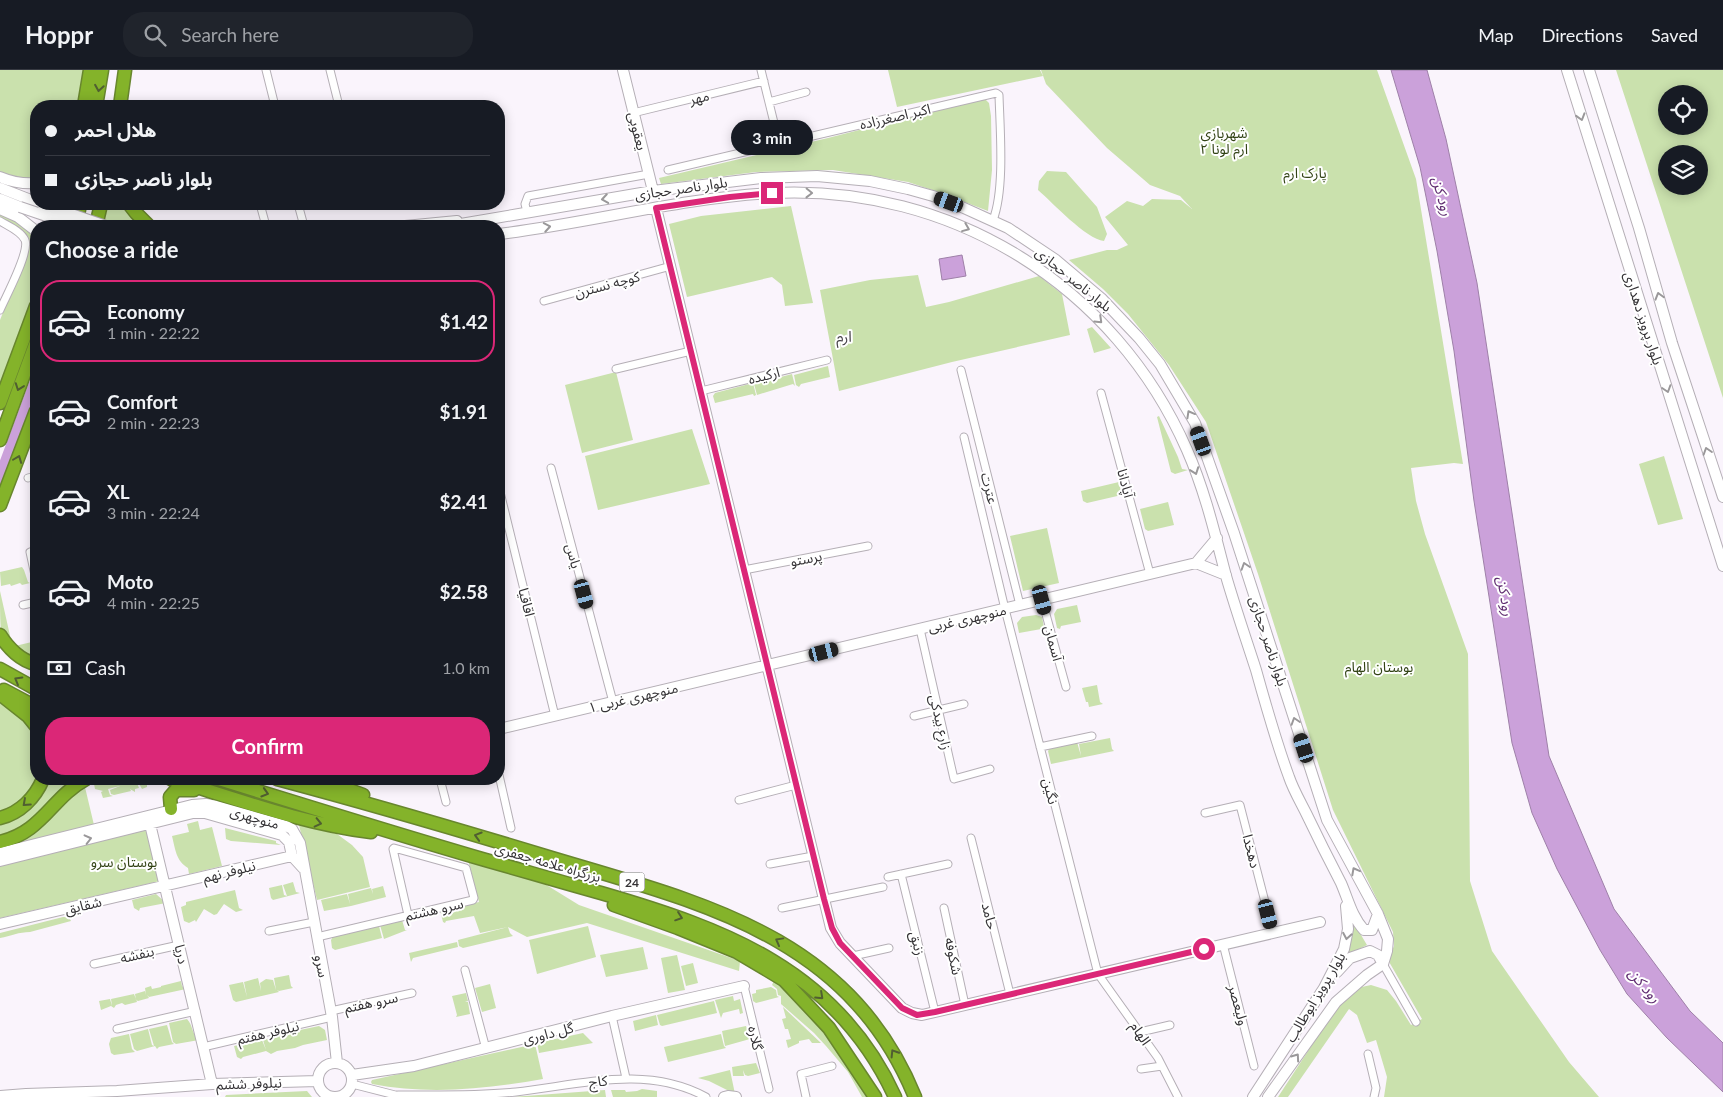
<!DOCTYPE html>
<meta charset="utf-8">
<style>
:root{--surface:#171b24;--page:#20242c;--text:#f1f3f6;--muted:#9ea1a6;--line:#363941;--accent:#db2777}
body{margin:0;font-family:Lato,"Noto Sans Arabic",sans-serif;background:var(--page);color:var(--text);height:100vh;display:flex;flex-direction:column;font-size:19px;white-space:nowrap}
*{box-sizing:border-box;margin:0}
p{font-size:16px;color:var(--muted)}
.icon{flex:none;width:28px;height:28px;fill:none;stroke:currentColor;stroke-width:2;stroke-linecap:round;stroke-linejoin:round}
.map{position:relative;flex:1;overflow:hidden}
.side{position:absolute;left:30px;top:150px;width:475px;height:565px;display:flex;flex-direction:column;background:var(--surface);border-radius:20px;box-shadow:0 2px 12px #0003}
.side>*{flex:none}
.guide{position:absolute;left:30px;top:30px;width:475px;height:110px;border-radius:20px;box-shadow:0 2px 12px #0003;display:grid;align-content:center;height:110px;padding:0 15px;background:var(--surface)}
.controls{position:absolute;left:1658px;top:15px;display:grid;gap:10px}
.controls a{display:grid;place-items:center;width:50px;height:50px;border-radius:50%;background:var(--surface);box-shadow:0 2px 12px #0003;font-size:25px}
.end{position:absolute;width:22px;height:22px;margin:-11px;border:6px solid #db2777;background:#fff;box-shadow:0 0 0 2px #fff}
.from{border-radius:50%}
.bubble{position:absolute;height:35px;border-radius:18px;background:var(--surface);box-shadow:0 2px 12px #0003;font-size:16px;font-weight:700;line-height:35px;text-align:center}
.car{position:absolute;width:15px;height:30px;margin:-15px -8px;border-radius:6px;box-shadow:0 0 4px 1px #0007;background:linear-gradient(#222 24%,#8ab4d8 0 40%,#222 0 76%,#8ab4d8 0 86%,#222 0)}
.guide b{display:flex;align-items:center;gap:18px;height:48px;font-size:19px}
.guide b+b{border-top:1px solid var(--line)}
.guide i{width:12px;height:12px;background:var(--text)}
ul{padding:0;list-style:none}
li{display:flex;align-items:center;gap:15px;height:82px;margin:0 10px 8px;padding:0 5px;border:2px solid transparent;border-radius:20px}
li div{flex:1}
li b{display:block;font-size:19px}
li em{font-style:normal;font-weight:700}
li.on{border-color:var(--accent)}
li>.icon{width:45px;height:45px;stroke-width:1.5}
h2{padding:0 15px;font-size:22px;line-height:60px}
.pay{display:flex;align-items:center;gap:12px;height:55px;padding:0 15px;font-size:19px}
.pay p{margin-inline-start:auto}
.action{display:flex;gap:10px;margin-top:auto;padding:10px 15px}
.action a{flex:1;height:58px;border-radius:20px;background:var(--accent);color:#fff;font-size:20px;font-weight:700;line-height:58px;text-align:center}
header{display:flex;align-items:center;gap:30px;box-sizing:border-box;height:70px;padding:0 25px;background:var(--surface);border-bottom:1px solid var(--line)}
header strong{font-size:24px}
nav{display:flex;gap:28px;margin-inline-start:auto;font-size:18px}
.search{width:350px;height:45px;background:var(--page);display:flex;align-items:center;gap:12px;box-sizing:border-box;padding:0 18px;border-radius:20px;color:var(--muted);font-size:19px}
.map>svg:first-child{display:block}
.green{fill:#cae1ad;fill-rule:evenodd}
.water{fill:#cba1da;stroke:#9e80a8}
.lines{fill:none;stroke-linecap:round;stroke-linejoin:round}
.river{stroke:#cba1da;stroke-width:15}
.street-casing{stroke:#b5afb6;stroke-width:9}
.secondary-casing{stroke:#b5afb6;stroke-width:12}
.highway-casing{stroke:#68862e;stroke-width:15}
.street{stroke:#fff;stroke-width:7}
.secondary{stroke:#fff;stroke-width:10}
.highway{stroke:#84b32a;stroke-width:12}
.secondary-bridge-casing{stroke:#b5afb6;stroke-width:12;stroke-linecap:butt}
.secondary-bridge{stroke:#fff;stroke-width:10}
.oneway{stroke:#505f31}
.oneway2{stroke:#9a989a}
.route{stroke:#db2777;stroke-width:6}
.labels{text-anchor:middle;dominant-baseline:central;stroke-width:4;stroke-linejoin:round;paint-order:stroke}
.shield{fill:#fff;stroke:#717072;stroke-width:1}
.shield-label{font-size:12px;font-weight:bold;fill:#343235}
.street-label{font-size:14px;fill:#343235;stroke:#fff}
.park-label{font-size:14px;fill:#324315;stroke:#fff}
.water-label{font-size:15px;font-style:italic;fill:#602d71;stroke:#fff}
.neighbourhood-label{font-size:15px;fill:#464248;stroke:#fff}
</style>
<header>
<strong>Hoppr</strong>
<div class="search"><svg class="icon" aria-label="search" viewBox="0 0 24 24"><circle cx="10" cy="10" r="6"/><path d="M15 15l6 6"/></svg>Search here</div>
<nav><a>Map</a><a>Directions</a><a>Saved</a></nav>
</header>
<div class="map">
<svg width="1723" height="1027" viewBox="0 0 1723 1027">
<rect width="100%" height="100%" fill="#faf4fc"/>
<!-- green -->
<path class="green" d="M0,0H86L81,36H36V110L30,111L0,104Z
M888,0H1040L1043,6L897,37Z
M1041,0H1377L1416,109L1463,394L1454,393L1411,398L1416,431L1425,464L1468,584L1470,811L1492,881L1569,992L1599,1027H1384L1387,1007L1376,970L1367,973L1357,945L1349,939L1288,1027H1278L1340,932L1357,918L1371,915L1387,920L1396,931L1411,955L1422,949L1388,890L1394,876L1393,862L1333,740L1258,504L1206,352L1169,295L1128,244L1103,219L1069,190L1107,180H1117L1128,175L1105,147L1127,131L1143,136L1152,129L1181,130L1192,139L1180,126L1150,115L1107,78L1046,14Z
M1616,0H1723V328ZM1666,24H1699V56H1666ZM1666,84H1699V116H1666Z
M984,28L989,33L991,46L992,100L988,141L941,123L908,112L833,100L756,102L661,114L659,108L828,68Z
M1047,101L1066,102L1097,137L1107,164L1104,171C1086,169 1053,133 1038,120L1039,111Z
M108,134H126L138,150L121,156L104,153Z
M791,136L813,233L785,236L782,215L772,207L687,227L669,154L701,146Z
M0,143L26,155L36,166V226L0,321V250L30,175L28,166L0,148Z
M918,205L926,237L949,232L1039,206L1062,224L1070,265L952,292L839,321L820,220L870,210Z
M1092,257L1111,278L1094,283L1087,259Z
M828,296L830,307L801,314L799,317L796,315L794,305Z
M616,302L633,370L582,383L565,315Z
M792,304L795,316L793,314L757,325L754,314Z
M753,313L756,325L754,326L753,324L715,333L713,326L715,323Z
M1159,346L1178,387L1182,399L1188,400L1175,404L1171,402L1157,347Z
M692,359L710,414L598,440L585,386Z
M1664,386L1683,449L1658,455L1639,394Z
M1119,412L1121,421L1126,424L1087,433L1083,431L1081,421Z
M1168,432L1174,455L1148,461L1145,459L1140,439Z
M1047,458L1059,513L1023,521L1010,466Z
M22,497L24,500L28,512L30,513L22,515L20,513L11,516L10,514L1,516L0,502Z
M0,521L11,570L15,576L36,571V589C24,591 4,573 1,561C0,551 0,532 0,521Z
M1077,535L1081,552L1061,556L1060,559L1057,558L1054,544L1057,539Z
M1036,545L1042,547L1044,557L1047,558L1019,563L1017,553L1022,547Z
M1097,615L1100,632L1103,634L1089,637L1088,632H1086L1082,618Z
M0,630L24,648L36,668V709L29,726L13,741L0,743Z
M1110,668L1112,679L1114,681L1051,694L1048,681L1050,678L1077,672L1081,686L1079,674Z
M46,709H79L38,747L0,769V752Z
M93,709H151L146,710V711L154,709L156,714L147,715V717L142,719L138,712L125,715L137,713L139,718L135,719V722L130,719L131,721L114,725L111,724L110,720L120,716L108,719L110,725L113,726L103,728L101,722L103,721L95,719Z
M84,713L94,755L0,780Z
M198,751L200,760L212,757L222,796L189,804L188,798C176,791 175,778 172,766L189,762L187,754Z
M299,755L337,764L352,775L363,787L370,817L317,830Z
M225,758L276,771V773L281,775L231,771L226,769Z
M142,759L147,762L160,811L0,848V795Z
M468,790L540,811L579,835L740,891L739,901L587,853L527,867L508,857L510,863L513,866L463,878L459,876L458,870L508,857L480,863L474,846L446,851L445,853L443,852L440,840L479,832Z
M293,812L296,822L300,823L273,830L271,828L269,818L282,815L284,825L287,826L283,815Z
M383,816L386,827L351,836L324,841L321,830L347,824L350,834L348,824L371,818L373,824L372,819Z
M235,820L239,838L243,840L236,842L224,834L217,844L214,845L204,839L196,852L195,850L189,853L184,851L181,837L186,835V832Z
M156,824L166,833L140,838L139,841L134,838L132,830Z
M63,847H69L71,851L30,862C19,862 11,866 0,868V863Z
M402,850L405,860H407L384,869L380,855L391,852L392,854V852Z
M1355,855L1367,875L1345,886L1350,874L1352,856Z
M379,856L382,868L335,880L332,878L331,870L333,867L356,861L357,865L356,861Z
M588,856L596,887L537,904L529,870Z
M457,872L458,877L413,888L411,892L409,883Z
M643,877L648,899L606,907L600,885Z
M677,885L685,920L668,923L661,888Z
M693,893L698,913L686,916L681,896Z
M289,905L291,916L293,918L279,921L277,920L279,922L236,932L233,930L229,915L243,912L247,927L244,912L258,908L261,921L260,913L266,909L273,910L276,920L274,908Z
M775,908L817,950L872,1027H862L848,1002L826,976L814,963L781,934V926L778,925L777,919L772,915Z
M181,911L182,916L186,919L149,927L147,925L149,928L138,931L136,930L135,924L145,921L146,925L145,918L151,916L152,919L161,917V916Z
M490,914L496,938L482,942L475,918Z
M771,917L776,920L777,926L779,927L756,933L753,931L752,924L756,923V920Z
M466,923L468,931L465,932H468L470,944L456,947L457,945L452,926Z
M134,924L137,932L125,935L122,933L116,935L114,938L111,936L101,940L99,931L110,929L112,936L111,929Z
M733,926L734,931L740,929L743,943L740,944L739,939L723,943L721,948L715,930Z
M714,931L717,943L662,956L660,955L657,945Z
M783,937L821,973H812L809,969L799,971V973L788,978L786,970L791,969L788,959H785L782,949L786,948Z
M656,945L658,955L635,961L633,951Z
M187,949C193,955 192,965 199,970L176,974L173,972L169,953Z
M167,955L172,972L174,974L159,977L157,979L155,976L137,981L134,979L130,964L148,959L152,975L154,976L149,959Z
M319,956L325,960L327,970L303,975L295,978L277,981L271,984L266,981L243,987L241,989L237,987L234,976L262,970L266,980L263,970L299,961L300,963V960Z
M746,956L750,969L725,976L722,961Z
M583,963L593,973L539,983L537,973Z
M129,964L132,979L135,982L114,985L111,983L109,974L111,968Z
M721,964L724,976L726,978L668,992L664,977Z
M535,974L543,1009C486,1019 429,1025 372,1014L371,1012L372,1010Z
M756,993L760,1003L748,1006L745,1005L743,1000L744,1006H733L732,997Z
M730,1000L735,1024L709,1011L698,1008Z
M642,1019L657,1021V1027H613L611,1020H625L626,1022L637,1021Z
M605,1020L606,1027H512Z
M307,1021L312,1027H225L226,1025Z"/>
<!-- water -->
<path class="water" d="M1391,0H1427L1446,69L1477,213L1549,686L1614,839L1690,941L1723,973V1022L1667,968L1627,924L1600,880L1557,799L1532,743L1512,673L1474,431L1454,281L1437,181L1420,97Z
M962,185L966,206L942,210L939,189Z"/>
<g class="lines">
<!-- river -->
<path class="river" d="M0,412L36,315"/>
<defs>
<path id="street" d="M266,0L275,36
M330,0L339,36
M761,0L779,73
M769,32L806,22
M633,43L764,11
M668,100L996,23L999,25C1000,59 1005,119 993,150
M260,134L266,156
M298,134L304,156
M527,142L525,134L528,126L649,104
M0,151C8,156 21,161 25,170C30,182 6,226 0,240
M544,231L671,196
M616,299L691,281
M961,300L1020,535
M701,321L827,290
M1101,323L1150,504
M964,367L1005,539L1098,904L1158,988L1178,1027
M551,398L613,632
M28,408L36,406
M499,418L555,646
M36,480L30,482L36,510
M744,500L868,476
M1042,530L1066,617
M23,535L36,532
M920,559L954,709L990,699
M914,646L964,634
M1040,677L1092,666
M499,705L511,758
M440,709L446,732
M739,730L796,715
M1205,743L1240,735L1273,863
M971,768L1010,924
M770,794L813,786
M901,804L935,942
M888,807L948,794
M782,838L883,817
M944,838L965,935
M269,861L314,852
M317,867L473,830L474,828L466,798L394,778L393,779L408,845
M1223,874L1254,996
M853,886L889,878
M94,894L179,875
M1383,894L1416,952
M465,900L486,979
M744,916L769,1019
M331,941L412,923
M612,946L626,1008
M117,959L196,941
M1140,962L1170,955
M203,977L332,947
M1368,984L1376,1018L1374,1027
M1141,999L1162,996
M352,1014L403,1027
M398,1025C437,1025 477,1026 516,1022C579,1015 646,994 706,1027
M806,1027L801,1004L832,996"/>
<path id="secondary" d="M623,0L653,121
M1567,0L1723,496
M1589,0L1639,158L1672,273L1723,427
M0,107C12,112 23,114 36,113
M0,118L36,132
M0,129L20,137
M656,138L824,829L831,858L840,873L902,938L912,943L922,945L1320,852
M0,139L18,147L36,161
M129,156H136
M405,156L457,151
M449,156L653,121L761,108L817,106L870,111L908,119L933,126L964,138L1008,158L1056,190L1101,228L1139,268L1160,294L1195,353L1234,463L1327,750L1378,844L1388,869L1387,881L1383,894L1367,905L1336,932L1268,1027
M499,164C590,153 680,128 772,123C952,114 1115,216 1187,380C1205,421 1215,464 1226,506C1235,537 1246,569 1256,600C1266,636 1276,672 1289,707C1293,719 1300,731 1306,743C1317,766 1329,790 1341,813C1348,829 1352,847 1364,860H1372L1378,844
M1196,493L1217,468
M1196,493L1226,505
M499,659L1196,493
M150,754L212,1014
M0,783L192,735L206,734L216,736L286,756L292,759L300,773L332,947L337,993
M0,791L193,743H205L282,765L289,772L292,786L303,798
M0,854L292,786
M1337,902L1350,888L1370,881L1378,885L1383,894
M318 1010a17 17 0 1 1 34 0a17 17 0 1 1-34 0Z
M352,1005L414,996L612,946L744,916
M0,1026L26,1024L117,1021L212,1014L318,1011
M724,1027L728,1026L736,1027
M1253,1027L1324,918L1344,879L1348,859L1346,836"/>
<path id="highway" d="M84,36L90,0
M96,36L102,0
M120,36L125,0
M129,134L136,143L149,156
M76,156L80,134
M96,156L101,134
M0,333L36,236
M0,370L36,272
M0,435L36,341
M0,565C8,578 21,591 36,594
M0,599L36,619
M4,620L36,637
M0,624L28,646L36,656
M171,709C237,729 303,754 371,762
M219,709C306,736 393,763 482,789C521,800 561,812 601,823C725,859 837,900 895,1027
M277,709C367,733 456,759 545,786C697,832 848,863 915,1027
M319,709L363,725
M171,739L170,727L176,720H194
M0,748C20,743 35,728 43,709
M0,772C43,762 51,728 86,709
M614,835L678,858L737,882L784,910L829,958L875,1027"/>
</defs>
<!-- street casing -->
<use href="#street" class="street-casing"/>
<!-- secondary casing -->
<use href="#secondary" class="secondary-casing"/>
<!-- highway casing -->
<use href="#highway" class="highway-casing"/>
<!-- street -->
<use href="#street" class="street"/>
<!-- secondary -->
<use href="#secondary" class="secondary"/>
<!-- highway -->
<use href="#highway" class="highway"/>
<defs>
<path id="secondary-bridge" d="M42,134L106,156
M20,137L76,156"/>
</defs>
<!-- secondary-bridge casing -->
<use href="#secondary-bridge" class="secondary-bridge-casing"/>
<!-- secondary-bridge -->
<use href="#secondary-bridge" class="secondary-bridge"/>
</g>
<!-- one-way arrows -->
<defs><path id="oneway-chevron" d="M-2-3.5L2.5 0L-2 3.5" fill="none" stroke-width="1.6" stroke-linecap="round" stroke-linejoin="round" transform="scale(1.25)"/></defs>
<g class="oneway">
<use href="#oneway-chevron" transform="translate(99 18) rotate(99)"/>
<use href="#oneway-chevron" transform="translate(19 317) rotate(110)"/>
<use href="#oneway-chevron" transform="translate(18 389) rotate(-69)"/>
<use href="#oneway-chevron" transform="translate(18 610) rotate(-150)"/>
<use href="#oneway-chevron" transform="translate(265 723) rotate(17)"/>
<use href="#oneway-chevron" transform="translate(26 733) rotate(138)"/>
<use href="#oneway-chevron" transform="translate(318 753) rotate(13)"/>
<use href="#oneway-chevron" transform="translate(478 766) rotate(-163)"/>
<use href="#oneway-chevron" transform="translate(679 847) rotate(19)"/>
<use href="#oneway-chevron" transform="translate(779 871) rotate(-151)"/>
<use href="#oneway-chevron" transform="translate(820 926) rotate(43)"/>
<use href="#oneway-chevron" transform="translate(894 983) rotate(-122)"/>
</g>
<g class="oneway2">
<use href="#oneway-chevron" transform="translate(1581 47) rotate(73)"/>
<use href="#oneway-chevron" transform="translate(809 123) rotate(1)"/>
<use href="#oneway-chevron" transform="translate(605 129) rotate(171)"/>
<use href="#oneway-chevron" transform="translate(547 157) rotate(-10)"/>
<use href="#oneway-chevron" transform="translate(966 158) rotate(22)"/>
<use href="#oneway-chevron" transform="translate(1659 226) rotate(-106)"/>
<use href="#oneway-chevron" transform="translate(1099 250) rotate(44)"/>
<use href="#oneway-chevron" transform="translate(1667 319) rotate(72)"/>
<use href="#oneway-chevron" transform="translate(1190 344) rotate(-119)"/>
<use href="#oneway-chevron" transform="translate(1707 381) rotate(-108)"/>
<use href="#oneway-chevron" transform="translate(1195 401) rotate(70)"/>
<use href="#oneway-chevron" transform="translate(1245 496) rotate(-108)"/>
<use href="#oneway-chevron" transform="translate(1295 651) rotate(-108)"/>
<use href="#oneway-chevron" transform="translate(88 769) rotate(-14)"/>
<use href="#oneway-chevron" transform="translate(1355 801) rotate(-118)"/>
<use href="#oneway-chevron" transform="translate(1347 866) rotate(100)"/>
<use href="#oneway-chevron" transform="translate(1296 987) rotate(-55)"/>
</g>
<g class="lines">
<!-- route -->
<path class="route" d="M772,123L730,127L656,138L824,829L832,858L840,873L902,938L917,945L935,942L1204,879"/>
</g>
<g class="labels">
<!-- shield labels -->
<rect class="shield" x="619.5" y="802.5" width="25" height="19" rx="4"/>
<g class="shield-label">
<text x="632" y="812">24</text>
</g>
<!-- street labels -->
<g class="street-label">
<text transform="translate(699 27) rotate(-14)">مهر</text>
<text transform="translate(895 46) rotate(-13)">اکبر اصغرزاده</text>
<text transform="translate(638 61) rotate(76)">یعقوبی</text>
<text transform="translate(681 118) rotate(-8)">بلوار ناصر حجازی</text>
<text transform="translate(1074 209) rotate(39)">بلوار ناصر حجازی</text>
<text transform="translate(607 214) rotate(-15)">کوچه نسترن</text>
<text transform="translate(1644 248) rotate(72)">بلوار پرویز دهداری</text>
<text transform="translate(764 305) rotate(-14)">ارکیده</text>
<text transform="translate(1126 413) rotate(75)">آپادانا</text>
<text transform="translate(990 418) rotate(76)">عترت</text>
<text transform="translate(574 486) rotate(75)">یاس</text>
<text transform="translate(806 488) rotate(-11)">پرستو</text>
<text transform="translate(527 532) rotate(76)">اقاقیا</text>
<text transform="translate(967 548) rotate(-13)">منوچهری غربی</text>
<text transform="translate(1269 571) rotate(72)">بلوار ناصر حجازی</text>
<text transform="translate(1054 573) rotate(75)">آسمان</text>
<text transform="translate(633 627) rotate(-13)">منوچهری غربی ۱</text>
<text transform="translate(941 652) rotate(77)">زارع بیدکی</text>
<text transform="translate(1051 721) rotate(76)">نگین</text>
<text transform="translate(255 747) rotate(16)">منوچهری</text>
<text transform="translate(1252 781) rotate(76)">دهخدا</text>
<text transform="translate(548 792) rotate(16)">بزرگراه علامه جعفری</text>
<text transform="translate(229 801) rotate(-14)">نیلوفر نهم</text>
<text transform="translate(83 835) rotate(-13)">شقایق</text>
<text transform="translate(434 839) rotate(-13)">سرو هشتم</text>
<text transform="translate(990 846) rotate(76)">حامد</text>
<text transform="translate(918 873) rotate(76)">زنبق</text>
<text transform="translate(137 884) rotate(-13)">بنفشه</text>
<text transform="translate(182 884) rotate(77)">دریا</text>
<text transform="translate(954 886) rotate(78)">شکوفه</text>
<text transform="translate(322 896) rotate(79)">سرو</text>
<text transform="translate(1315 927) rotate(-59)">بلوار پرویز ابوطالب</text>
<text transform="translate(371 932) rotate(-12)">سرو هفتم</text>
<text transform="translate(1239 935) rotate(75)">ولیعصر</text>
<text transform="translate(268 962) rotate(-13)">نیلوفر هفتم</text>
<text transform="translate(548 963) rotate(-14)">گل داوری</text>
<text transform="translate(1141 963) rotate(56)">الهام</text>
<text transform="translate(756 968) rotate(77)">گلاره</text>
<text transform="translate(598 1011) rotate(-7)">کاج</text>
<text transform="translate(249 1013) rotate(-2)">نیلوفر ششم</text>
</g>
<!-- park labels -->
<g class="park-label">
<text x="1224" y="62">شهربازی<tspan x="1224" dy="16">ارم لونا ۲</tspan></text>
<text x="1305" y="102">پارک ارم</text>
<text x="1379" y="596">بوستان الهام</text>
<text x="124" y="791">بوستان سرو</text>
</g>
<!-- water labels -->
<g class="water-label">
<text transform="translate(1443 126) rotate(75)">رود کن</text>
<text transform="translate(1506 526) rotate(81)">رود کن</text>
<text transform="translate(1645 915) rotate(50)">رود کن</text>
</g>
<!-- neighbourhood labels -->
<g class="neighbourhood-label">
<text x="844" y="266">ارم</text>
</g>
</g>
</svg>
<div class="controls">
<a><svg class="icon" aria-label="locate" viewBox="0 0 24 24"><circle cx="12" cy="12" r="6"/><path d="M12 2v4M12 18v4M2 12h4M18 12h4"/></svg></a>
<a><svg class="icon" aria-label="layers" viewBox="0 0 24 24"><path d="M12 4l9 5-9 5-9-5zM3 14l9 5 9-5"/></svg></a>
</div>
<i class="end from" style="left:1204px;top:879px"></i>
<i class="end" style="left:772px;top:123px"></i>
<div class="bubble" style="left:731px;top:50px;width:82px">3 min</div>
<i class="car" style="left:949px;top:132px;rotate:290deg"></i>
<i class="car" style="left:1201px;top:371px;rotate:340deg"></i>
<i class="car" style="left:584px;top:524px;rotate:165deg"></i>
<i class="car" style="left:1042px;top:530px;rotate:165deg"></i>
<i class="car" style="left:824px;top:582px;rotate:76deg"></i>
<i class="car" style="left:1304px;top:678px;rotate:342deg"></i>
<i class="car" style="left:1268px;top:844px;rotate:166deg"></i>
<div class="guide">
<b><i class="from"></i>هلال احمر</b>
<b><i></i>بلوار ناصر حجازی</b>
</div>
<section class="side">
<h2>Choose a ride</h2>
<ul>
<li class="on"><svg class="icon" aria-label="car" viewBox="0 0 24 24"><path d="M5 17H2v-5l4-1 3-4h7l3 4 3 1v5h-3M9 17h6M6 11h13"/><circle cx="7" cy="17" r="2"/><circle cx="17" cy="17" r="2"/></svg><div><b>Economy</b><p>1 min · 22:22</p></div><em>$1.42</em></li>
<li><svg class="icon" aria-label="car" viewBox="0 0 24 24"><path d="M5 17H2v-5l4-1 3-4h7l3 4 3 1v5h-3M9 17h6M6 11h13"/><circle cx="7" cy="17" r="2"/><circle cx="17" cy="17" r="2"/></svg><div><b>Comfort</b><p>2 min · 22:23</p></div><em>$1.91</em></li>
<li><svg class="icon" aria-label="car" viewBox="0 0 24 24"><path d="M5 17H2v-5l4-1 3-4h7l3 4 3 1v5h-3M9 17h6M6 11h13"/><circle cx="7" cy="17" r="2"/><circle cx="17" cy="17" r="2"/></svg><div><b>XL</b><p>3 min · 22:24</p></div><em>$2.41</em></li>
<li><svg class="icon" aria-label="car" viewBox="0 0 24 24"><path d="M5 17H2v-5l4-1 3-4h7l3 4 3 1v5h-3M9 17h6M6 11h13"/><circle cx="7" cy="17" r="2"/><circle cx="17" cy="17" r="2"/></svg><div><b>Moto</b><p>4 min · 22:25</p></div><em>$2.58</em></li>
</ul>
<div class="pay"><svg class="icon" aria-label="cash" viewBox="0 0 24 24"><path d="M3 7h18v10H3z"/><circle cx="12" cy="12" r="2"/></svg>Cash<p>1.0 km</p></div>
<div class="action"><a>Confirm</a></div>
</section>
</div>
